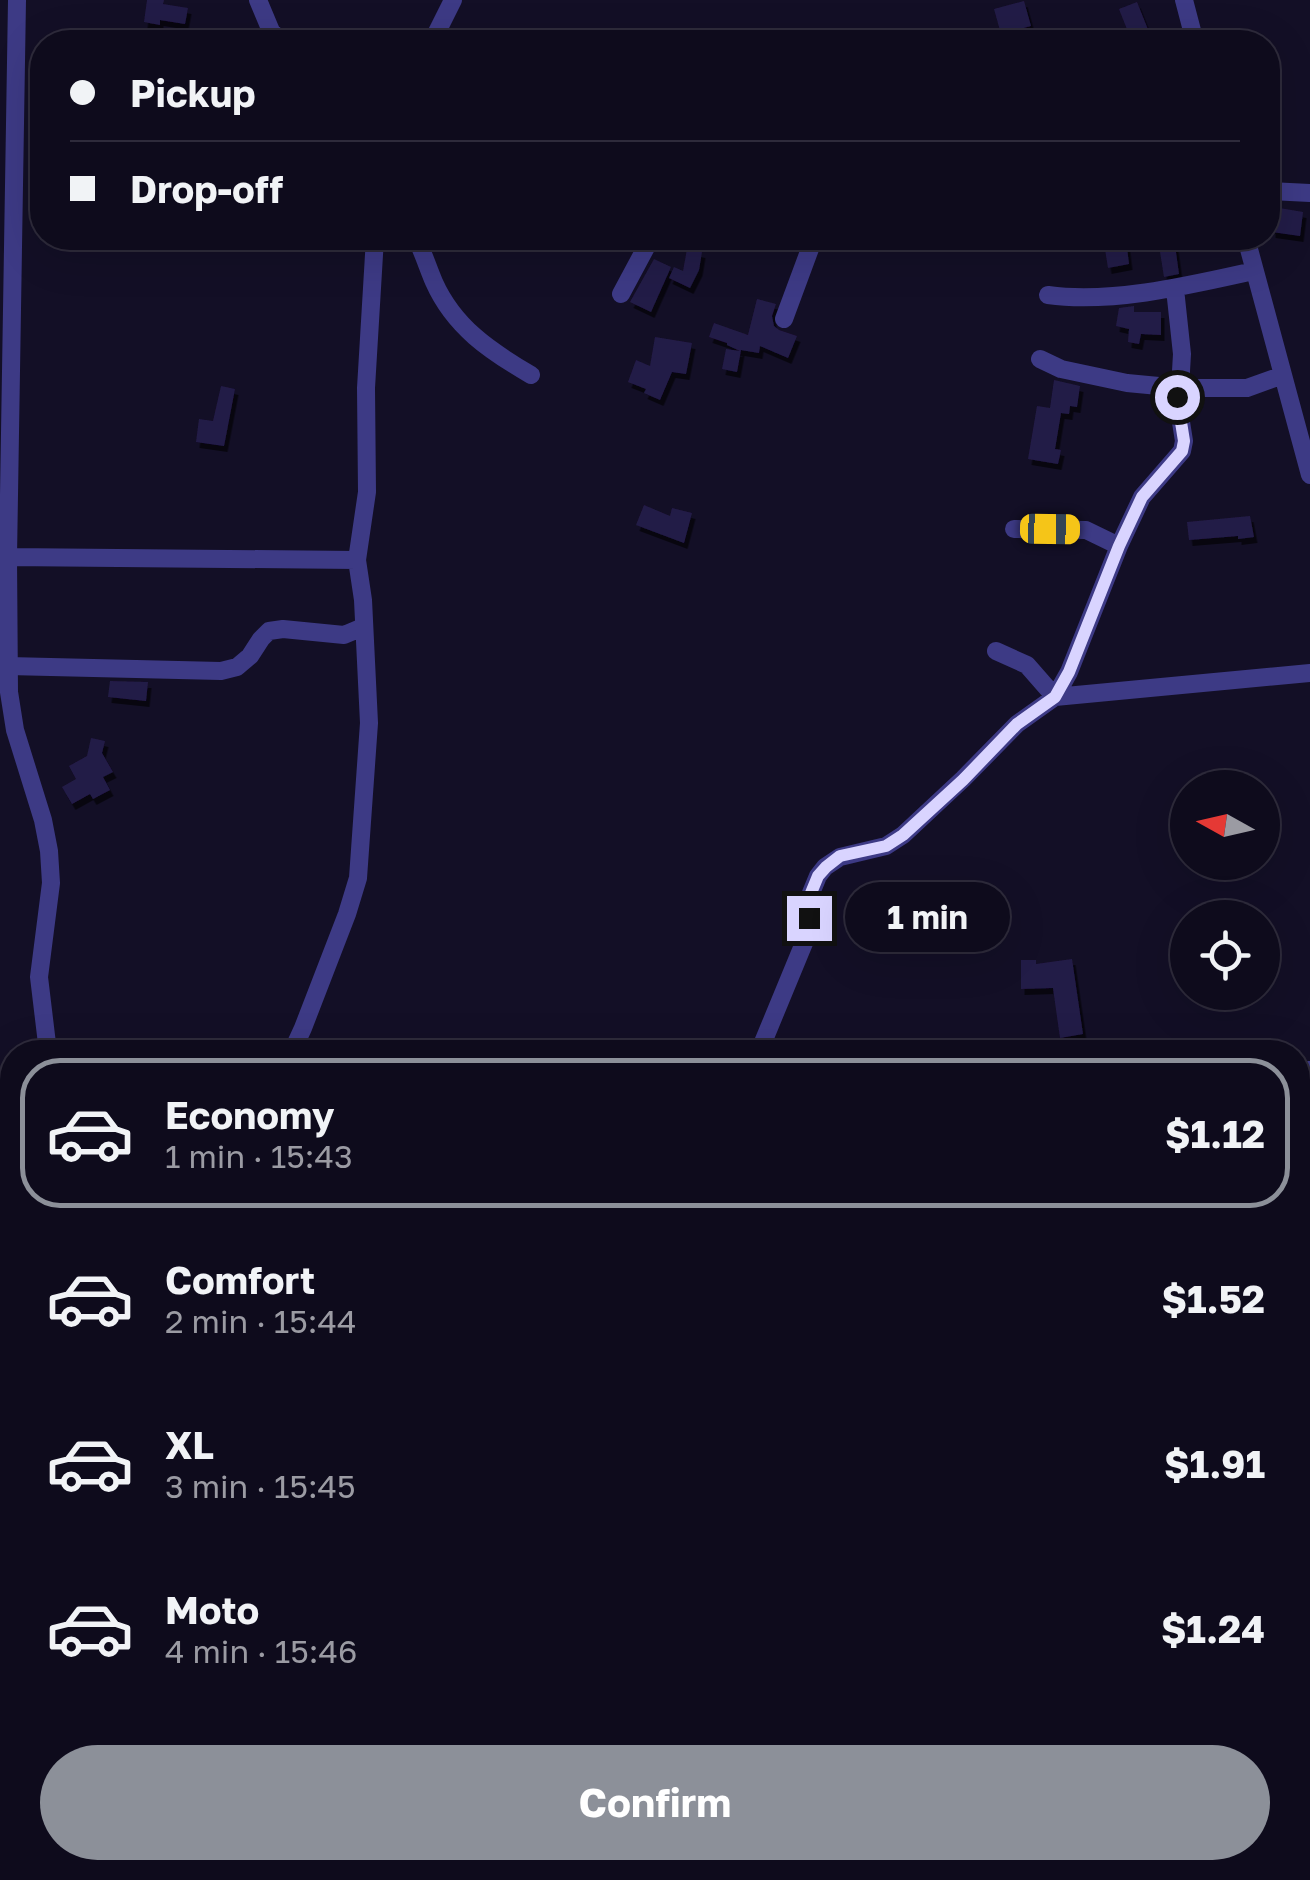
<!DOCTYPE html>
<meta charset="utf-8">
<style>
:root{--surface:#0e0b1c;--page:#171425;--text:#f1f3f6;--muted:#9b9ba3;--line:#2e2b3b;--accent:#8c9099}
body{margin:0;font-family:"Golos Text",sans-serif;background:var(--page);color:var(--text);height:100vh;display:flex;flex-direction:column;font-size:38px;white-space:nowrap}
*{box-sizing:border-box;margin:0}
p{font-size:32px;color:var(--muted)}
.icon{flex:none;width:55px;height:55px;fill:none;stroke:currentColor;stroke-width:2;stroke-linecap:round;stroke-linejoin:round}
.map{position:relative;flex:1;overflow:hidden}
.details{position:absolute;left:0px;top:1040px;width:1310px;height:840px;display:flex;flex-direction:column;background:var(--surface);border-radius:40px 40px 0 0;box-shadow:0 10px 40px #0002,0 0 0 2px var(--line)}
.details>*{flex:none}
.top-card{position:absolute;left:30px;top:30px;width:1250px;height:220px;border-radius:40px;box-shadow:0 10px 40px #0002,0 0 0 2px var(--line);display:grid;align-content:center;height:220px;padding:0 40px;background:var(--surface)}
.needle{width:65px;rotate:278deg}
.controls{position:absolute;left:1170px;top:770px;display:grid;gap:20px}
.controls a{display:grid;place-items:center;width:110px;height:110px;border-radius:50%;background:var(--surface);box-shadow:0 10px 40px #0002,0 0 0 2px var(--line);font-size:50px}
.end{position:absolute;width:45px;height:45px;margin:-22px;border:12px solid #d9d4ff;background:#111;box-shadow:0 0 0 5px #111}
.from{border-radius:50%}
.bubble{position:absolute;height:70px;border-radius:35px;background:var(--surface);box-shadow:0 10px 40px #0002,0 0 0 2px var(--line);font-size:32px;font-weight:700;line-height:70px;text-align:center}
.car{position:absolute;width:30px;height:60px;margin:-30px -15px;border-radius:12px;box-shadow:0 0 8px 2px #0007;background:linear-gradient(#f5c518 24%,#345 0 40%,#f5c518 0 76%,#345 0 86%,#f5c518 0)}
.top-card b{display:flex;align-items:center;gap:35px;height:95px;font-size:38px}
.top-card b+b{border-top:2px solid var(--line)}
.top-card i{width:25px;height:25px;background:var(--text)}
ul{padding:18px 0 0;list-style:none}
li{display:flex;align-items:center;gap:30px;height:150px;margin:0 20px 15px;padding:0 20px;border:5px solid transparent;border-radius:40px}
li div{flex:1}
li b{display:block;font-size:38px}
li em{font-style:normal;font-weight:700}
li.current{border-color:var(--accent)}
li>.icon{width:90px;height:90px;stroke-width:1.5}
.button{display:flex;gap:20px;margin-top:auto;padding:20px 40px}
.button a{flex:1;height:115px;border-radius:60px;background:var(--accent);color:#fff;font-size:40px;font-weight:700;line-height:115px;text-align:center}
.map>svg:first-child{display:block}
.building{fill:#241b47;filter:url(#shadow)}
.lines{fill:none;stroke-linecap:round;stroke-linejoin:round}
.minor{stroke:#3d3a85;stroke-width:18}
.route{stroke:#d9d4ff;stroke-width:12}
</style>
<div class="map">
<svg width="1310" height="1880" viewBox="0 0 1310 1880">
<defs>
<filter id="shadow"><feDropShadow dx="3.5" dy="6" stdDeviation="0" flood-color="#0009"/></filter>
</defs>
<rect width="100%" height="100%" fill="#130f26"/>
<!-- building -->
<path class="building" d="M147,0H164L163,4L188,8L185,24L160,20V25L144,22Z
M1024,1L1031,26L1001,34L994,9Z
M1137,2L1151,37L1132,42L1119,9Z
M1268,206L1303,212L1300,236L1272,232V228L1268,227Z
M1174,238L1179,274L1164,277L1158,239Z
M1126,240L1129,264L1108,268L1104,243Z
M687,249L702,252L699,270L690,288L669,278L674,267L683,271Z
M654,259L671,267L651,312L630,302Z
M757,299L776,304L772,316L774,326L779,330L797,336L788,358L760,346L759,353L741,350L737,372L722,369L726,349L740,351L727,345V343L709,337L714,323L748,335Z
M1134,306V312H1161V335L1141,334L1139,344L1128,342L1129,329L1116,326L1119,308Z
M655,337L692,343L686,374L672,372L660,400L644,393L646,389L628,382L636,360L650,366Z
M1054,380L1080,386L1077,407L1070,406L1069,414L1061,413L1055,449L1061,450L1058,464L1028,459L1037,406L1050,408Z
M221,386L235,389L224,446L196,442L199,419L213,421Z
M644,505L670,516L672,508L692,513L684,543L636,525Z
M1250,516L1254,537L1238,539V536L1189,540L1187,522Z
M110,681L148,682L146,701L108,697Z
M91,738L105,741L102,753L113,772L103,777L110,790L93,799L90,794L72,804L62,787L76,779L69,766L87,756Z
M1072,959L1083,1034L1060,1038L1053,988L1021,989V960H1036V964Z"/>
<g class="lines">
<!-- minor -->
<path class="minor" d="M17,0L8,557L9,692L15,730L43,820L49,851L51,883L39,977L48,1052
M258,0L271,31L282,42
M1184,0L1195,42
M432,42L453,0
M1268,191L1310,193
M416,238C423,252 428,268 434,282C454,327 490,351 531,375
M1246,238L1310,475
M621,294L651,238
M1048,295C1112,304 1191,285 1254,271
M784,319L814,238
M1040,359L1061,369L1127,383L1180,388H1247L1283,375
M1014,529L1086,530L1119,546
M8,557L357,560
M996,651L1027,665L1055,697L1069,672L1119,546L1142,497L1182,451L1184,441L1177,397L1180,388L1182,354L1175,289
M8,666L221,671L237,667L250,656L261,639L269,631L283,629L344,635L363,627
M292,1052L303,1028L347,914L358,878L369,723L363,600L357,560L367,492L366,388L375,238
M759,1052L804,943L811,893L818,876L825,867L840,857L886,846L903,835L963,779L1017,724L1055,697L1310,673
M1298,1072L1310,1070
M0,1107L12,1109
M0,1423L12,1421
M0,1500L12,1487
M0,1658L12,1655
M101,1868V1880
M394,1868L401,1880"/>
</g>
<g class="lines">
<!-- route -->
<path class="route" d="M809,918L811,893L818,876L826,867L840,856L886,846L903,835L963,780L1017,724L1055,697L1069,672L1119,546L1142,497L1182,451L1184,441L1177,397"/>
</g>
</svg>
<div class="controls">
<a><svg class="needle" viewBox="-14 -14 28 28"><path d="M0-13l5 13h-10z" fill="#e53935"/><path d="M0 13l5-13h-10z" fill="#9b9ba3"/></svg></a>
<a><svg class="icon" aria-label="locate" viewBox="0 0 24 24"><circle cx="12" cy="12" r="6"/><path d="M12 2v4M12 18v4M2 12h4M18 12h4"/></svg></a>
</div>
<i class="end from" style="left:1177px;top:397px"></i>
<i class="end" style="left:809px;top:918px"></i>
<div class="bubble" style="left:845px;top:882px;width:165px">1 min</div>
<i class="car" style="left:1050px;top:529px;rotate:91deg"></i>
<div class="top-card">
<b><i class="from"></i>Pickup</b>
<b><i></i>Drop-off</b>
</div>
<section class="details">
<ul>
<li class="current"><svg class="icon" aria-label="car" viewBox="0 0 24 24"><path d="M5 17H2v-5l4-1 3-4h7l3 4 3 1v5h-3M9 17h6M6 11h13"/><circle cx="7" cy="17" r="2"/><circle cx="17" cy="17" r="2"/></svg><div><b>Economy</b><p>1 min · 15:43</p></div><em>$1.12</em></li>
<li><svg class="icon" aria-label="car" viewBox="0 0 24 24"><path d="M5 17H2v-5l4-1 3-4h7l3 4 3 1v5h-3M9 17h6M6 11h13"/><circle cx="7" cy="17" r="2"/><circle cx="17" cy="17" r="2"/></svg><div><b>Comfort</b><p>2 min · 15:44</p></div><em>$1.52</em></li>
<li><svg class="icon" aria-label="car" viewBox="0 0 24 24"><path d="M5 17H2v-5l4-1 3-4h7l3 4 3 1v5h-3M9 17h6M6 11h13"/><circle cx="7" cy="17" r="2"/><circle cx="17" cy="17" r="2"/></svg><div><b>XL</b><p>3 min · 15:45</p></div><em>$1.91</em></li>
<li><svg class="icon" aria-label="car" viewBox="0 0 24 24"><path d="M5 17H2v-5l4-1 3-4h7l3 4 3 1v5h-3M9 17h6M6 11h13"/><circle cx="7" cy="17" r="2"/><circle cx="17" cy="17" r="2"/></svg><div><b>Moto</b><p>4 min · 15:46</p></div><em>$1.24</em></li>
</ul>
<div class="button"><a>Confirm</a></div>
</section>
</div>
